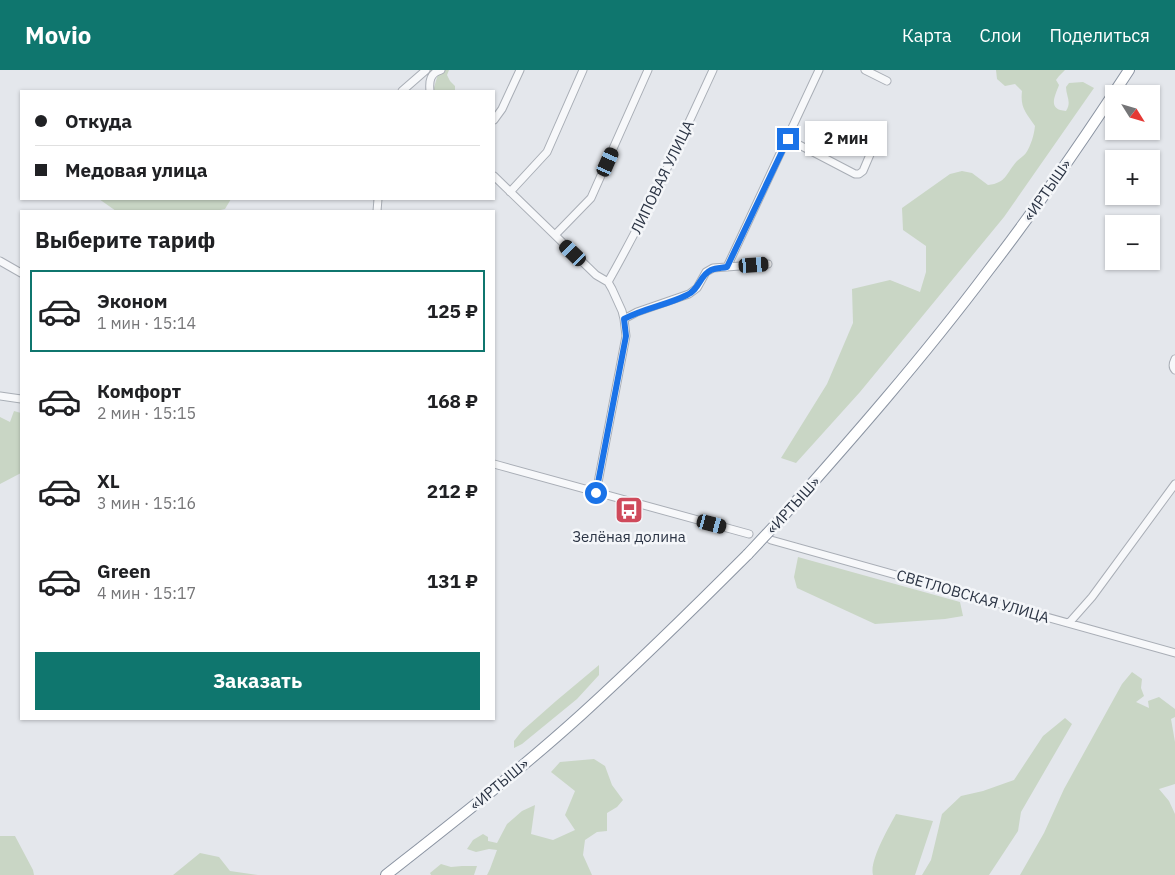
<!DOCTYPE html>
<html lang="ru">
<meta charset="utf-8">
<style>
:root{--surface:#fff;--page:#f2f2f2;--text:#202124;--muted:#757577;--line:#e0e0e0;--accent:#0f766e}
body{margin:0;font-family:"IBM Plex Sans",sans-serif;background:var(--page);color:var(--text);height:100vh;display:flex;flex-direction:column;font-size:19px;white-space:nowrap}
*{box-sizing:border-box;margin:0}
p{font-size:16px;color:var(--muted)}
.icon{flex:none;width:28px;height:28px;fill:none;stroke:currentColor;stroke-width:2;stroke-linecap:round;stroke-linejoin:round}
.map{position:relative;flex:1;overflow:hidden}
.drawer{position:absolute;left:20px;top:140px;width:475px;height:510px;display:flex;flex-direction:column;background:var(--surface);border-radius:0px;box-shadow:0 1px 4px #0004}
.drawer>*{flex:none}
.guide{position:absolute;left:20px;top:20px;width:475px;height:110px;border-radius:0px;box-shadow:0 1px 4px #0004;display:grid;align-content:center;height:110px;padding:0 15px;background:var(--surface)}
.needle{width:32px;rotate:127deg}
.controls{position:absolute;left:1105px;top:15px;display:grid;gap:10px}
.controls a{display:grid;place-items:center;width:55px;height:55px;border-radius:0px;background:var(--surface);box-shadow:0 1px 4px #0004;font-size:25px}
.end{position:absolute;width:22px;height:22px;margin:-11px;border:6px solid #1a73e8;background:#fff;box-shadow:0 0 0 2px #fff}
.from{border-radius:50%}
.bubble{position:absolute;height:35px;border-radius:0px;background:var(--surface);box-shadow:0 1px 4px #0004;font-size:16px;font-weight:800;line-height:35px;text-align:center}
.car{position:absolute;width:15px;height:30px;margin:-15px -8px;border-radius:6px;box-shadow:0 0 4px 1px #0007;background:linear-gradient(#222 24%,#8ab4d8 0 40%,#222 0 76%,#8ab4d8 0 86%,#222 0)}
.guide b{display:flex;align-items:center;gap:18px;height:48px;font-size:19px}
.guide b+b{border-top:1px solid var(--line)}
.guide i{width:12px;height:12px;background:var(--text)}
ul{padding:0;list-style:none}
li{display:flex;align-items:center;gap:15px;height:82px;margin:0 10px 8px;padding:0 5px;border:2px solid transparent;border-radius:0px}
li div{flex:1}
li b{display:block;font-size:19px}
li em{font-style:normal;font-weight:800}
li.selected{border-color:var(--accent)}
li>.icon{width:45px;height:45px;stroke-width:1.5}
h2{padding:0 15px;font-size:22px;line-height:60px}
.primary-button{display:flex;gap:10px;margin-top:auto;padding:10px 15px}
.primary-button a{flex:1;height:58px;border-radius:0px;background:var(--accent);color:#fff;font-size:20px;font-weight:800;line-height:58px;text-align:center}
header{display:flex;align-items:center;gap:30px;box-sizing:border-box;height:70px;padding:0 25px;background:var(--accent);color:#fff}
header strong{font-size:24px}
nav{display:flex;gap:28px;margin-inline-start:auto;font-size:18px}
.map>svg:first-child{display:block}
.green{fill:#c9d6c5}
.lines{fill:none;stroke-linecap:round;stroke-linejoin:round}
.minor-casing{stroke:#a9aeb6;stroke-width:9}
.highway-casing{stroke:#8b94a2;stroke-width:12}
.minor{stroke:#f7f8fa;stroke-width:7}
.highway{stroke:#fff;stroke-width:10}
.highway-bridge-casing{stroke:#8b94a2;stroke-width:12;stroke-linecap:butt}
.highway-bridge{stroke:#fff;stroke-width:10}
.route{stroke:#1a73e8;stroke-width:6}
.labels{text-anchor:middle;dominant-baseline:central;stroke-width:5;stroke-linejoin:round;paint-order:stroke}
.street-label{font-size:15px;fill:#2b3444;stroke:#f4f6f9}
.poi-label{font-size:15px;fill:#2b3444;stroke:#f4f6f9}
</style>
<header>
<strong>Movio</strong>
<nav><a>Карта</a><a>Слои</a><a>Поделиться</a></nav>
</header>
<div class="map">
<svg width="1175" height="805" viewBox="0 0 1175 805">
<rect width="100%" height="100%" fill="#e4e7ec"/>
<!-- green -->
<path class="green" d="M428,0H449L447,5L450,11L455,16V21H433L438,4Z
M996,0H1065L1059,6L1056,10L1059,15C1055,26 1047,40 1066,41C1072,32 1066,26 1066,17L1069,13L1083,12L1094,18L1004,147L860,322L796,393L781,388L827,314L853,253L852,219L890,210L920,222L926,202V176L903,160L902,138L950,104L962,101L972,103L988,115C1007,113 1006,103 1017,91C1020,88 1024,86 1026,83C1031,75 1034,65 1035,56C1026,43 1020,38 1022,21L1015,14L1005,16L997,9Z
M99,129H231L225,139L216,141H116Z
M14,341L21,343V403L0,414V347L10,352Z
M798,487L960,532L963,546L945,549L875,554L797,518L794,507Z
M599,595V605L577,629L522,674L514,678V671L522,661L556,631Z
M1132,602L1142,609L1141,618L1144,626L1136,632L1149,638L1148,631L1159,627L1175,639V647L1171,649L1175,672V714L1159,719L1169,731L1175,744V805H1020L1044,763L1064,719L1122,614Z
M1065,648L1072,654L1021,742L1018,761L989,805H922L931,790L942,744L961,726L983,721L1014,710L1043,666Z
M594,689L605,696L612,715L623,730L617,737L607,743V761L597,762L585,770L583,785L592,805H487L490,799L497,780L489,779L476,782L467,779L473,770L483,764L488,767V771L497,773L507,754L522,741L535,735L531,764L553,770L575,760L565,745L575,721L551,702L560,692Z
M896,744L933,751L915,805H873C869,791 889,757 896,744Z
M0,766H15L33,800L34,805H0Z
M200,783L219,787L230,801L258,805H173Z
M441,794L451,797L462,796H477L474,805H431L430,803Z"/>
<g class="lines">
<defs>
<path id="minor" d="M865,0L887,11
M402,21L426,0
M430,21C429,11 430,3 441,0
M494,50L502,39L520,0
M788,69L855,104H859L863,101L880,61
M494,106L596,205L608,212L612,219L622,241L624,249L626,266L596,423
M510,122L547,82L583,0
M377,141L378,129
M555,165L591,128L648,0
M0,191L21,203
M727,197L819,0
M608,212C647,143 680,72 713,0
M624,249L637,242L689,224L697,218L706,202L713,198L768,194
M1175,289C1173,293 1172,297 1175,300
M0,326L21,329
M494,394L749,464
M771,470L1175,583
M1069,553L1092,527L1175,414"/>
<path id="highway" d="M777,453C850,371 922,289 988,201C1038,136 1084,69 1129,0
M386,805C452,753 519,701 582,644C639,592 694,538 748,484"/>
</defs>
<!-- minor casing -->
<use href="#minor" class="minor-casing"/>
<!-- highway casing -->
<use href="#highway" class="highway-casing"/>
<!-- minor -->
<use href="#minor" class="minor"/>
<!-- highway -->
<use href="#highway" class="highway"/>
<defs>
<path id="highway-bridge" d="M748,484L777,453"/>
</defs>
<!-- highway-bridge casing -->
<use href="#highway-bridge" class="highway-bridge-casing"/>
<!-- highway-bridge -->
<use href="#highway-bridge" class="highway-bridge"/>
</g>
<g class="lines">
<!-- route -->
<path class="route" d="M596,423L626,266L624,249C645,238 667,235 687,225C699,220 700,205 711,200C716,198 722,198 727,197L788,69"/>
</g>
<!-- icons -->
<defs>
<symbol id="bus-square" viewBox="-11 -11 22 22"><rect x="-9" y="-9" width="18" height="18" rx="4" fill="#cf4a5b" stroke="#f4f6f9"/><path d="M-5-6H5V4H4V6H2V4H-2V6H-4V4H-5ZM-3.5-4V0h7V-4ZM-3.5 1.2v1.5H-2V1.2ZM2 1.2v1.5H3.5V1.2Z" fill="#fff"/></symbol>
</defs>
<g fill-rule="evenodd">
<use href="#bus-square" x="613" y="424" width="32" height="32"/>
</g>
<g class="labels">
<!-- street labels -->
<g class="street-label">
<text transform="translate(662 107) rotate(-64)">ЛИПОВАЯ УЛИЦА</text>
<text transform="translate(1047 120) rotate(-55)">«ИРТЫШ»</text>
<text transform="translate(793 435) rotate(-48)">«ИРТЫШ»</text>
<text transform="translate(973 526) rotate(16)">СВЕТЛОВСКАЯ УЛИЦА</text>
<text transform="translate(499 714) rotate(-40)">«ИРТЫШ»</text>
</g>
<!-- poi labels -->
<g class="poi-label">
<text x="629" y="466">Зелёная долина</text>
</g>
</g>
</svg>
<div class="controls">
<a><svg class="needle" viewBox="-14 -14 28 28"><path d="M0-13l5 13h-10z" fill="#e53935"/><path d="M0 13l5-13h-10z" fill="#757577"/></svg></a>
<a>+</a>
<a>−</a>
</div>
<i class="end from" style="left:596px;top:423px"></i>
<i class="end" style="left:788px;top:69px"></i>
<div class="bubble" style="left:805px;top:51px;width:82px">2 мин</div>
<i class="car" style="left:608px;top:92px;rotate:24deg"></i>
<i class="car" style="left:573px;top:183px;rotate:314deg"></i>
<i class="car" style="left:754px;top:195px;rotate:86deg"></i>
<i class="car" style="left:712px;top:454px;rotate:105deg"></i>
<div class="guide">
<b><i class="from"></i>Откуда</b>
<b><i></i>Медовая улица</b>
</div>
<section class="drawer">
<h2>Выберите тариф</h2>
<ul>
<li class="selected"><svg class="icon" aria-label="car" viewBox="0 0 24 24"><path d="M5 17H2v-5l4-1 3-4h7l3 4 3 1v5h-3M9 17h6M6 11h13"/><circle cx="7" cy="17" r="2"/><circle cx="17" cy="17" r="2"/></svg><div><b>Эконом</b><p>1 мин · 15:14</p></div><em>125 ₽</em></li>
<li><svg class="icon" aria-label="car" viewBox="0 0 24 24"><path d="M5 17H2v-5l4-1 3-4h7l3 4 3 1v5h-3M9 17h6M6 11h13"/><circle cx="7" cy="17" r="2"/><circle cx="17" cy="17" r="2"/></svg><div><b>Комфорт</b><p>2 мин · 15:15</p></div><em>168 ₽</em></li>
<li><svg class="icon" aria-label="car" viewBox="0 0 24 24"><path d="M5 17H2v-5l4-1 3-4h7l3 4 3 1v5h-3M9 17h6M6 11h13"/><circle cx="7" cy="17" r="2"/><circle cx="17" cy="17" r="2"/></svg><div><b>XL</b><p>3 мин · 15:16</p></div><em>212 ₽</em></li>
<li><svg class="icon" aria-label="car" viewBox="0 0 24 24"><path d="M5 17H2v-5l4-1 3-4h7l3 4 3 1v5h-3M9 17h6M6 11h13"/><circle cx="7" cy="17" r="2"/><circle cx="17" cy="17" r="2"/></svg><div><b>Green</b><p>4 мин · 15:17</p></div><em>131 ₽</em></li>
</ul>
<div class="primary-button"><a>Заказать</a></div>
</section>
</div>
